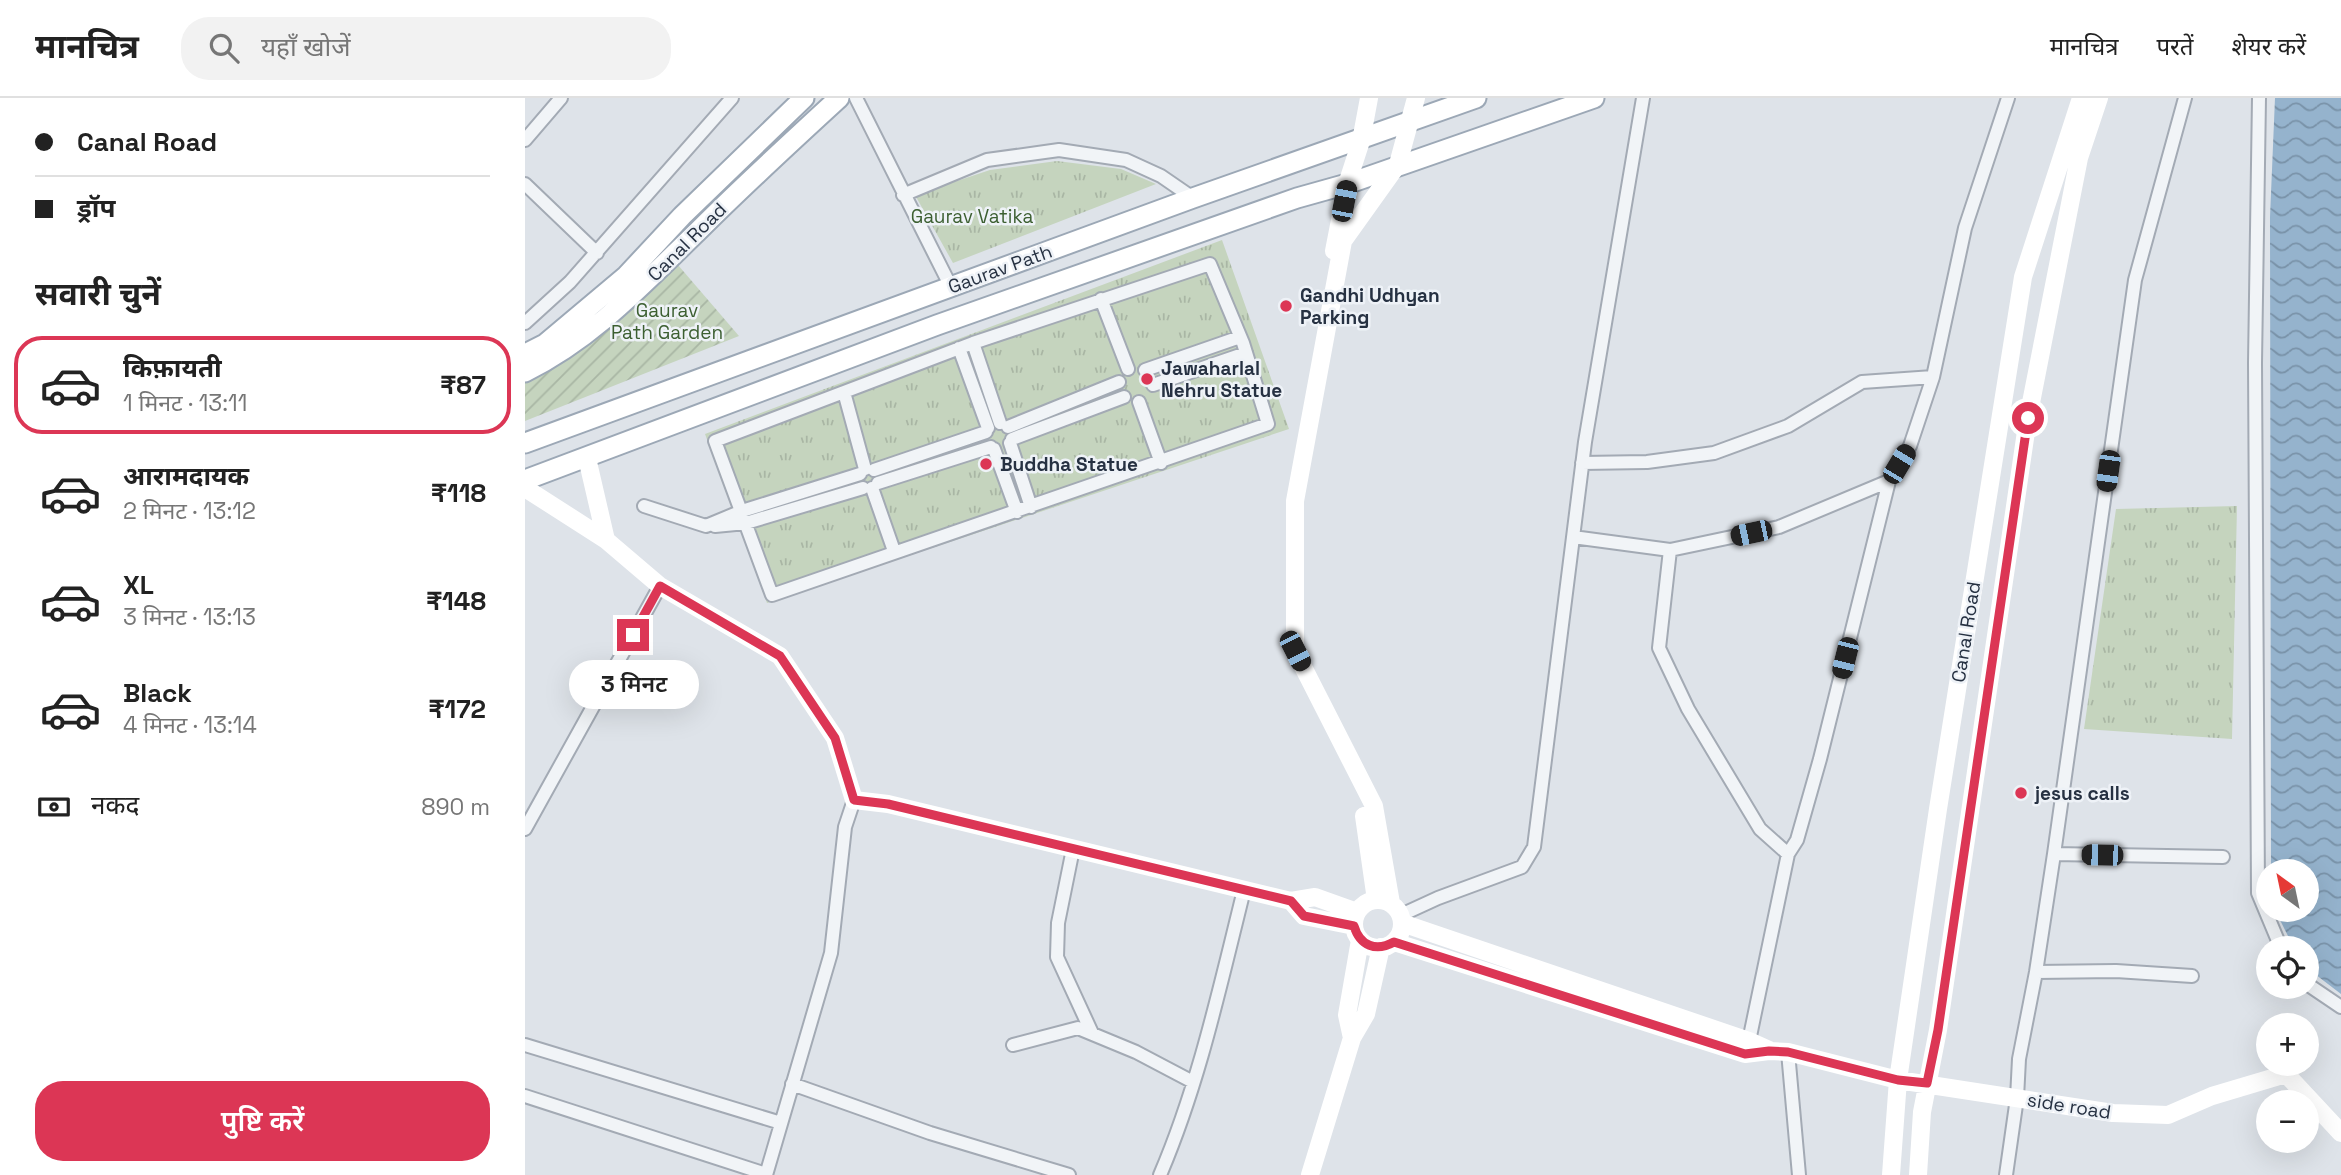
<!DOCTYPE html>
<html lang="hi">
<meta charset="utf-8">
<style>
:root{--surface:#fff;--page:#f2f2f2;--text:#222;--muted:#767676;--line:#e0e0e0;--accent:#dc3655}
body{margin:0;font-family:"Space Grotesk","Noto Sans Devanagari",sans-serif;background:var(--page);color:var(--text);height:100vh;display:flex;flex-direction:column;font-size:26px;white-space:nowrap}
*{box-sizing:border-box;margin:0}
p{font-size:23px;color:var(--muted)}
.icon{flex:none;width:38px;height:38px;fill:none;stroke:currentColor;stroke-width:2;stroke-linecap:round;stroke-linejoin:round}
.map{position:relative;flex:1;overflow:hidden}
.drawer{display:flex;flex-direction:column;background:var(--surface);width:525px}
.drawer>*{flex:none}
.guide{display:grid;align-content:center;height:154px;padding:0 35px;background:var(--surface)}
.needle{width:46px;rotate:327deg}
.fabs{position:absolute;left:1731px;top:761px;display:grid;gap:14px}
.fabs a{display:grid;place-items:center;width:63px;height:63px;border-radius:50%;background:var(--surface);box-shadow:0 7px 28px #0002;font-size:35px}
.end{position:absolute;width:32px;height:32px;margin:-16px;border:9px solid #dc3655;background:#fff;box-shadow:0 0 0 4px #fff}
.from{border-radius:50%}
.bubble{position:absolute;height:49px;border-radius:24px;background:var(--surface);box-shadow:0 7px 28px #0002;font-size:23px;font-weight:600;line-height:49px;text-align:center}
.car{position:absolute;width:21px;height:42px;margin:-21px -10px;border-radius:9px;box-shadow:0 0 5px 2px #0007;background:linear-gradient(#222 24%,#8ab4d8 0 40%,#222 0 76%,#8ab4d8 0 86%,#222 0)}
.guide b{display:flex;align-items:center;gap:24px;height:66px;font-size:26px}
.guide b+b{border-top:2px solid var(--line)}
.guide i{width:18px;height:18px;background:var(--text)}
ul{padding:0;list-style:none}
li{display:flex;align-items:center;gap:21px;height:98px;margin:0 14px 10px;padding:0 21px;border:4px solid transparent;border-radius:28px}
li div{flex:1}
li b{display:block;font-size:26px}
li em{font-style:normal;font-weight:600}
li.current{border-color:var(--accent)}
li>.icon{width:63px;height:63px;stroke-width:1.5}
h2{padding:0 35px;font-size:32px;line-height:84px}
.pay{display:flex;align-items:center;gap:18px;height:77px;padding:0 35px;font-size:26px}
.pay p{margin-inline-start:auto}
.action{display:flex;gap:14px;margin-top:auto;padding:14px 35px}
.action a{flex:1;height:80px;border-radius:28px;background:var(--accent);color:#fff;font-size:28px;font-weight:600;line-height:80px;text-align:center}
header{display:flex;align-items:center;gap:42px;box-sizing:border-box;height:98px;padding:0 35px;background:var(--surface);border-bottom:2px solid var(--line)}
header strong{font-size:33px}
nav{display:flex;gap:38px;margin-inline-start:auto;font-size:24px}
.search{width:490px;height:63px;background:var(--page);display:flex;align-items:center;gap:18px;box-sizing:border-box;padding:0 24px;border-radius:28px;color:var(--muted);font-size:26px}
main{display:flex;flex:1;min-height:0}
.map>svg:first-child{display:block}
.park{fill:url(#park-tufts)}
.garden{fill:url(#garden-furrows)}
.water{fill:url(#water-waves)}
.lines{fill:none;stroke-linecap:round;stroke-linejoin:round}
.street-casing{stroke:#a3aab4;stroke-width:16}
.primary-casing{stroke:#9ca8b6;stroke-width:23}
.street{stroke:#f1f4f7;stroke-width:12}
.secondary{stroke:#fff;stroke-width:18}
.primary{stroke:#fff;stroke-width:19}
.route{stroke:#dc3655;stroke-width:9}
.poi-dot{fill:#dc3655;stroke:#eef2f7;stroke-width:2.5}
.labels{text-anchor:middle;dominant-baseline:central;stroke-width:5;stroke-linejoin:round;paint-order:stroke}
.park-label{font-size:19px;fill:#3c5f31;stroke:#eef2f7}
.street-label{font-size:19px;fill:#263142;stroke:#eef2f7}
.poi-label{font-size:19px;font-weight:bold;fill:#263142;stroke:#eef2f7;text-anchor:start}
</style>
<header>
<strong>मानचित्र</strong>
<div class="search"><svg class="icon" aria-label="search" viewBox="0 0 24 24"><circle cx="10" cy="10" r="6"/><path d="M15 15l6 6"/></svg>यहाँ खोजें</div>
<nav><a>मानचित्र</a><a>परतें</a><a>शेयर करें</a></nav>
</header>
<main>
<section class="drawer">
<div class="guide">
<b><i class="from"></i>Canal Road</b>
<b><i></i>ड्रॉप</b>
</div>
<h2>सवारी चुनें</h2>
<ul>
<li class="current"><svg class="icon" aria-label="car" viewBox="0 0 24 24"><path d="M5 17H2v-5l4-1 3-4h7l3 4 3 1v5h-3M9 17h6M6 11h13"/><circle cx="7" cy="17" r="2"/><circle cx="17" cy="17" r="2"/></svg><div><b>किफ़ायती</b><p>1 मिनट · 13:11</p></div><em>₹87</em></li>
<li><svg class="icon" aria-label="car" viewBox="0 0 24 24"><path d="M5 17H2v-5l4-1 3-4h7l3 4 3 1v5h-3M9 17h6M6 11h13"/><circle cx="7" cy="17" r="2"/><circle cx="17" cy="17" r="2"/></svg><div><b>आरामदायक</b><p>2 मिनट · 13:12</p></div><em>₹118</em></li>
<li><svg class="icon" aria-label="car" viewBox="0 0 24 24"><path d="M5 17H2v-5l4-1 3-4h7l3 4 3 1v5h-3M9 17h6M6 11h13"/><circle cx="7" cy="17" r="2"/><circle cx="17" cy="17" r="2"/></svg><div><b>XL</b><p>3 मिनट · 13:13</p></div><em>₹148</em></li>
<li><svg class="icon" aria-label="car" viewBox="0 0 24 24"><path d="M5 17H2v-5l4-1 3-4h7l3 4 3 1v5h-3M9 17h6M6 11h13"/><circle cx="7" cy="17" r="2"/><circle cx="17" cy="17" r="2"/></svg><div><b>Black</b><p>4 मिनट · 13:14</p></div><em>₹172</em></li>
</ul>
<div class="pay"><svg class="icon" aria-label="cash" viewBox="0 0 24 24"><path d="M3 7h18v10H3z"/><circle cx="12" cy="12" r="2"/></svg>नकद<p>890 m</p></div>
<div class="action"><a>पुष्टि करें</a></div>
</section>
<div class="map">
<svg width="1816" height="1077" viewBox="0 0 1816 1077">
<defs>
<pattern id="park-tufts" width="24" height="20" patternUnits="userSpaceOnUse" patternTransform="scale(1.75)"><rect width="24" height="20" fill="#c5d4be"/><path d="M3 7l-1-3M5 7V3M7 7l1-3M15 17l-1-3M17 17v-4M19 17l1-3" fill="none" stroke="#a9b6a4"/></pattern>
<pattern id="garden-furrows" width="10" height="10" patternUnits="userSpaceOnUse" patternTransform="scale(1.75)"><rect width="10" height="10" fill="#c5d4be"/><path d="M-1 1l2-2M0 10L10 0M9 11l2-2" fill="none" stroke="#a9b6a4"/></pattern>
<pattern id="water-waves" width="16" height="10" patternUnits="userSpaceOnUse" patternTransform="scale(1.75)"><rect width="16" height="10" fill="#95b3cd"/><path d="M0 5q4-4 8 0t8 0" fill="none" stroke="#7992a8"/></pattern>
</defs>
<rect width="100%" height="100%" fill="#dee3e9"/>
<!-- park -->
<path class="park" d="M532,63L596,71L631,86L428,165L390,97L465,72Z
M697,142L764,331L242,505L180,336Z
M1712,408L1707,641L1559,631L1591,411Z"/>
<!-- garden -->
<path class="garden" d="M153,167L214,238L0,323V277Z"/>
<!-- water -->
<path class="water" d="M1750,0H1816V896L1782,870V850H1769L1750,812H1782V774L1746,773L1745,119Z"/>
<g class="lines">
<defs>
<path id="street" d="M331,0L426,189
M1734,0L1730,265L1733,795L1756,850
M0,42L36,0
M0,86L72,155
M378,97L462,62L534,52L601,62L636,78L668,100
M685,166L718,245L743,326L247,497L190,343L448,245Z
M576,201L603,271
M0,225L45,184L207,0
M448,245L475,325
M434,250L463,330
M620,272L715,239
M628,287L721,255
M319,294L340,371
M614,304L636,365
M483,329L594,284
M487,341L599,299
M485,345L506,409
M469,351L492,414
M1057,365L1122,364L1189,355L1263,328L1337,284L1408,279
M349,372L461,334
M353,385L466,349
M347,390L369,453
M119,408L181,428L217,413L335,376
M190,428L221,425L338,390
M1048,439L1145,452L1254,429L1364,383
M1145,452L1134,550L1163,611L1235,731L1263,756
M0,731L135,488
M548,751L533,825L532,859L567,935
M1529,756L1698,759
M876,817L913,800L997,769L1009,749L1060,344L1118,0
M1511,874L1591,873L1667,878
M1782,886L1816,909
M1224,943L1263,756L1272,742L1295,661L1364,383L1385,348L1408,279L1440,130L1483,0
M0,947L256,1025
M488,947L553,930L611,954L668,984
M1263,954L1274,1077
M267,986L405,1035L544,1077
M0,998L241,1076
M241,1077L306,855L320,729L329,702
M635,1077C674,986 695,888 719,792
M1481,1077L1492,1000L1494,961L1511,874L1529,756L1610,182L1660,0"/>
<path id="primary" d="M0,256L20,246L101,178L157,118L279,0
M0,274C69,240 119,185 173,133C219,87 266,44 314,0
M0,345L668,100L951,0
M0,382L412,227L772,100L822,86L1069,0"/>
</defs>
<!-- street casing -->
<use href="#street" class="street-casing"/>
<!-- primary casing -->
<use href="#primary" class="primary-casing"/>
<!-- street -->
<use href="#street" class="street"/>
<!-- secondary -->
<path class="secondary" d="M809,153L822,86L836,43L844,0
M62,360L81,442
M0,390L81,442L135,488L255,558L310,640L329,702L363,706L766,803L790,799L832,814
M839,718L851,802
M829 826a24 24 0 1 1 48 0a24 24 0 1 1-48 0Z
M766,803L779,818L829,828
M866,805L849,708L770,553V403L818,143L873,66L891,0
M877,825L1224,943L1244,952
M869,844L1220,956L1244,953L1263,954L1373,982L1588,1015L1643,1017L1687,998L1761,976L1816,1035
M827,940L822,917L835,842
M785,1077L827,940L841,916L856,849
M1366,1077L1373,982L1413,711L1498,179L1556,0
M1393,1077L1397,1014L1413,932L1503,320L1554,60L1574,0"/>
<!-- primary -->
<use href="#primary" class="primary"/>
</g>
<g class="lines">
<!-- route -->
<path class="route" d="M108,537L135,488L255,558L310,640L329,702L363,706L766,803L779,818L829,828C835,848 851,854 869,844L1220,956L1244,953L1263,954L1373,982L1402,985L1413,932L1503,320"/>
</g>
<!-- markers -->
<g class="poi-dot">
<circle cx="761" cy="208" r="7"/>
<circle cx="622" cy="281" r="7"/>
<circle cx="461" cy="366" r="7"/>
<circle cx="1496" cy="695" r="7"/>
</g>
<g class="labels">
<!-- park labels -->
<g class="park-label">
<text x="447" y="118">Gaurav Vatika</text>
<text x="142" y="212">Gaurav<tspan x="142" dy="22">Path Garden</tspan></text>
</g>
<!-- street labels -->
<g class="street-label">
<text transform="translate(162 144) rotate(-45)">Canal Road</text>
<text transform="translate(475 171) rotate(-20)">Gaurav Path</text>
<text transform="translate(1441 534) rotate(-81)">Canal Road</text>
<text transform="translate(1544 1008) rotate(9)">side road</text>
</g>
<!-- poi labels -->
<g class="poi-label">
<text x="775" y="197">Gandhi Udhyan<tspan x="775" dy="22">Parking</tspan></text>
<text x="636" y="270">Jawaharlal<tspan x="636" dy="22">Nehru Statue</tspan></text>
<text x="475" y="366">Buddha Statue</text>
<text x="1510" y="695">jesus calls</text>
</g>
</g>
</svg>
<div class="fabs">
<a><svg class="needle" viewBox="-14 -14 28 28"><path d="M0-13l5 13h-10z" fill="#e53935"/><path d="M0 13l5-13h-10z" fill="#767676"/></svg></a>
<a><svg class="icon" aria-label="locate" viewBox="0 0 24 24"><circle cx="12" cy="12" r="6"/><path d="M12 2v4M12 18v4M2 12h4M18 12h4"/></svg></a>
<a>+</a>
<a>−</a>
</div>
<i class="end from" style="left:1503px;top:320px"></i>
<i class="end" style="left:108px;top:537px"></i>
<div class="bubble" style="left:44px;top:562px;width:130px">3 मिनट</div>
<i class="car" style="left:819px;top:103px;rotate:11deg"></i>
<i class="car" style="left:1374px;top:366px;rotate:31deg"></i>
<i class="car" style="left:1583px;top:373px;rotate:188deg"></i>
<i class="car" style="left:1226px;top:435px;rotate:258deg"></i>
<i class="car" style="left:770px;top:553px;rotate:153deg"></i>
<i class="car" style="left:1320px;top:560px;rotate:194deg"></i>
<i class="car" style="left:1577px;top:757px;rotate:271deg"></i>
</div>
</main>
